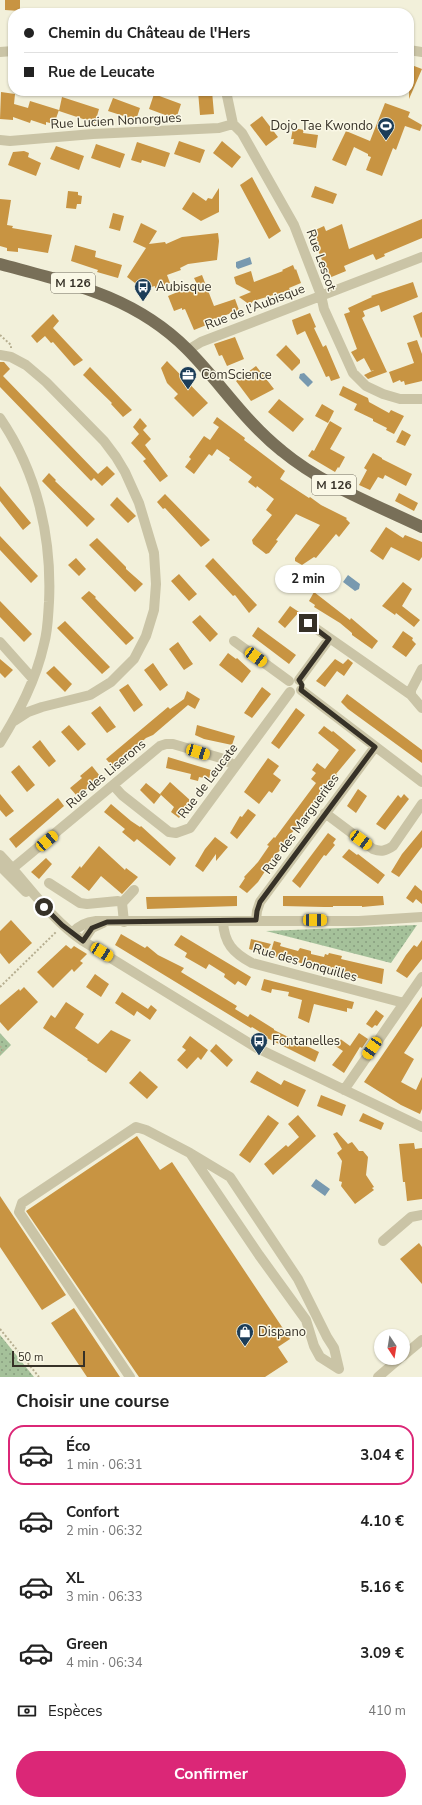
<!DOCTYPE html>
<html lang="fr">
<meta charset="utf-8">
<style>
:root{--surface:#fff;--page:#f2f2f2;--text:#222;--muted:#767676;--line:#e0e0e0;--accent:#db2777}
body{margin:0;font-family:"Nunito Sans",sans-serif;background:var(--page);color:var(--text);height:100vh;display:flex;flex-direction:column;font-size:15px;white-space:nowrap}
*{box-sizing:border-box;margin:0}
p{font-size:13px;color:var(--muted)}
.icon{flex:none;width:22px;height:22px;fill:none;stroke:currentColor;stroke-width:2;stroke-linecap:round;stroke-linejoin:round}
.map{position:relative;height:1377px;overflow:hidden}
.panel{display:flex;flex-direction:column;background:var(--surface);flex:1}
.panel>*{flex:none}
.guide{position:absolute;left:8px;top:8px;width:406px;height:88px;border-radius:16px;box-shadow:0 1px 3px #0004;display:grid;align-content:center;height:88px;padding:0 16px;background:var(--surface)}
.needle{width:26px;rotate:168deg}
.tools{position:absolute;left:374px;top:1329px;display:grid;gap:8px}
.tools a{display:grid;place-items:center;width:36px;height:36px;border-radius:50%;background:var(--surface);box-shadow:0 1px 3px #0004;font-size:20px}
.scale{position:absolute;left:12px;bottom:10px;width:73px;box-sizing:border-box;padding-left:4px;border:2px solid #363127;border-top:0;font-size:11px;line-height:14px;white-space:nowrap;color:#363127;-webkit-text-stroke:3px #faf8e6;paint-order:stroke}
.end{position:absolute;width:18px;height:18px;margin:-9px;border:5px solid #363127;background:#fff;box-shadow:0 0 0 2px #fff}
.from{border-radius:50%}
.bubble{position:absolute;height:28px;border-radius:14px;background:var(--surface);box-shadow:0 1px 3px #0004;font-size:13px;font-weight:700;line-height:28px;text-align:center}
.car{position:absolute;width:12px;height:24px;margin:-12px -6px;border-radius:5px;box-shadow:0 0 3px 1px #0007;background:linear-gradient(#f5c518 24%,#345 0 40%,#f5c518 0 76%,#345 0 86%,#f5c518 0)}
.guide b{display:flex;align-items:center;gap:14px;height:38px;font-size:15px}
.guide b+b{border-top:1px solid var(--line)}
.guide i{width:10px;height:10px;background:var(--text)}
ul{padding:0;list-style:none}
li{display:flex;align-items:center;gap:12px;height:60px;margin:0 8px 6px;padding:0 8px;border:2px solid transparent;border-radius:16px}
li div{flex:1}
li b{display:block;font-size:15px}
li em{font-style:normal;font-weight:700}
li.selected{border-color:var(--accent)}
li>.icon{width:36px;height:36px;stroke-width:1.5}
h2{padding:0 16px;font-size:18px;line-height:48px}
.pay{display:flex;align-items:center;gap:10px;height:44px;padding:0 16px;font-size:15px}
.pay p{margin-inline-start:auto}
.action{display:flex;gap:8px;margin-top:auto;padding:8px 16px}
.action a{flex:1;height:46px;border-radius:24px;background:var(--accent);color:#fff;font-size:16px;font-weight:700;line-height:46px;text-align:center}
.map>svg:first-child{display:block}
.park{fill:url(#park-dots)}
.water{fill:#7899af}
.building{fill:#c89442}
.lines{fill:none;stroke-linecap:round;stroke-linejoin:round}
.path{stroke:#b6ae90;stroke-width:2;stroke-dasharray:2 2;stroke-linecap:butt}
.minor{stroke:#cac4a6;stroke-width:10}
.major{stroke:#786f58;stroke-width:12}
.route{stroke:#363127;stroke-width:5}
.labels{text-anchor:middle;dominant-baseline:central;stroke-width:3;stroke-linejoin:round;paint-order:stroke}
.shield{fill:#faf8e6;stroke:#716d60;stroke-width:1}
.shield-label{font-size:12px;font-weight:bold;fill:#363127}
.street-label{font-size:13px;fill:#363127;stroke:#faf8e6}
.poi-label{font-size:13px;fill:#363127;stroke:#faf8e6;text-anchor:start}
</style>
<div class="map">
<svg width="422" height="1377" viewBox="0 0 422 1377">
<defs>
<pattern id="park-dots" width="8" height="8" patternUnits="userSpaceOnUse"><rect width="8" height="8" fill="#a5c19a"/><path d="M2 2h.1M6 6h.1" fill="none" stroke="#879d7e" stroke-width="1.8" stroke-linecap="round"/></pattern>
</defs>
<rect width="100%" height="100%" fill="#f2f0da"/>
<!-- park -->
<path class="park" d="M417,925L391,963L266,931Z
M0,1033L11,1045L0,1056Z
M0,1335L34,1377H0Z"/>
<!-- water -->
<path class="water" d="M250,257L252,264L238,269L236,267V262Z
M304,373L313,382L308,387L299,378L300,374Z
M292,565L298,572L287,581L282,575L290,568L289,567Z
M348,575L360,584L359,589L355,591L343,582Z
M316,1179L330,1189L325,1196L311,1186Z"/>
<!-- building -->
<path class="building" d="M5,0H20V11L5,10Z
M409,64L422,69L409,99Z
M198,91H212L214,114L200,115Z
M1,92L15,94L14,104L28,108L30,101L59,110L54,124L46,122V125L31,120L30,123L13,117V120L0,119Z
M154,94L181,104L176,119L149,109Z
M62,97L99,109L95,123L59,111Z
M113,98L140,108L136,120L108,111Z
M385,103L410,112L408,117L422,125L420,131L405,126L396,150L393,148L382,176L366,170L371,157L368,156V154L354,147L346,166L332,160L346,131L370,141Z
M262,116L278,137L266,146L250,125Z
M293,128L304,130L303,133L318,135L316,148L293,144L294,139H291Z
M179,141L205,150L200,163L174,154Z
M222,141L241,157L232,168L213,153Z
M137,142L170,153L165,167L142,160L141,163L131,160Z
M96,144L125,154L120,168L91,158Z
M56,146L84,156L79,170L50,159Z
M24,151L29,153L28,157L41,163L36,176L8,165L13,152Z
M252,177L281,231L269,239L240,185Z
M315,186L337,194L333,204L311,197Z
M219,188V212L201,221L182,209L193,192L206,201L208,198L212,199Z
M68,191L78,192V195L82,196L81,204H77L76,209L66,208Z
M0,199L11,200L7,225L13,226L12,228L52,235L48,253L18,248V252L7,251V248L0,246Z
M113,213L124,216L120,231L109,228Z
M422,219V238L384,254L385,256L376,260L373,254L344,266L346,271L329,278L311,232L324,226L326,231L342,224L349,249Z
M141,223L157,231L149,244L165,242L166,244L182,237L218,233L219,241L217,260L188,264L180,268L181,270L167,275L170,283L155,288V286L143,289L127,277L146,248L133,242Z
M75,245L96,251L95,257L122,265L118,278L97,272L98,270L71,261Z
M293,265L295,270L296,269L301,283L289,288L290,290L253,301L250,305L239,297L251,292L236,284L234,277L251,271L254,282L283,271L282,270Z
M202,275L214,306L235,299L239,310L213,320L214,322L194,330L185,309L182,310V308L174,311L168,296L197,284L194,278Z
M413,282L418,297L381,312L379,305L363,311L365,316L362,318L387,372L368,379L364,375L374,370L371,371L364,358L357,362L351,352L357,349L344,314L350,312L348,308L372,297L371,296Z
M422,312V337L421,338L413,316Z
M310,313L316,327L314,328L323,347L326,345L340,378L331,381L329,376L326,377L305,331L297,335L293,324L292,320Z
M53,314L59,321L53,328L83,360L74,366L53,342L51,343L45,336L37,343L31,336Z
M235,337L244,359L227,366L222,355L219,356L214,344Z
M417,340L422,354V381L405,385L404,381L401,382L400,380L393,383L389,372L414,363L407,343Z
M286,345L300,360V363L292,371L276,355Z
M167,361L208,403L193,417L174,398L178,394L167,383L161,368Z
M0,362H4L10,369L3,376L98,474L107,466L115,474L102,486L94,478L91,481L0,387Z
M256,366L274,389L251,401L236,381Z
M90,367L132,410L123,417L111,404L112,403L83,375Z
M343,386L368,398L369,402L389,413L391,410L404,416L394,434L386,430L387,428L373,421V419L354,410L357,404L339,395Z
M279,399L304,419L293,432L268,412Z
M322,404L334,411L328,423L315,416Z
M217,417L245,438L244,440L285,471L280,479L309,498L310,497L321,505L347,518L346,519L350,523L339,537L336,534L316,558L314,557L302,565L295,561V558L320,525L296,514L276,540L278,541L269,553L266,554L253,544L252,540L272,515L266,510L274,499L257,486L256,488L248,482L252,477L229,460L230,458L217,449L212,456L209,454L194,474L185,467L191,459L189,457L204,436L210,440L219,427L213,423Z
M140,418L147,426L143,430L151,439L145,445L168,476L160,482L143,461L146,459L131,443L139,434L133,427Z
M330,421L342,428L330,449L345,457L339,468L338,467L335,472L308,456L312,450L314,451Z
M402,430L411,435L405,446L396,442Z
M373,453L382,458V459L412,474L406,486L385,475L383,479L378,477L370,490L359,485L367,470L364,468Z
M49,473L56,480L55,481L95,519L87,527L42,481Z
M0,486L31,523L23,530L0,501Z
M399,493L418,503L414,511L395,501Z
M165,494L210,540L201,547L165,508L163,509L157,502Z
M117,497L136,516L128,523L110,505Z
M386,527L403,538L405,535L422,542V557L419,561L391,547L383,560L370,551Z
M0,536L38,576L31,583L0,550Z
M97,538L126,567V569L143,584L135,592L89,545Z
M76,558L86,569L79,576L68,565Z
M213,558L257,605L249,613L235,595L233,596L205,566Z
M179,574L197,594L189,601L171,581Z
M403,582L412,589L402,606L420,620L414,627L396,613L395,615L382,606Z
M89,591L96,597L95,598L134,638L126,645L81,598Z
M314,592L350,620L351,618L378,641L372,649L352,635V633L340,623L314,607L315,605L309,601Z
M0,601L32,634L24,642L0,617Z
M290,606L299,612L285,628L278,622Z
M200,615L218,634L210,642L192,622Z
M65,621L110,667L102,674L57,628Z
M258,627L296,655L289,664L252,636Z
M403,631L413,638L412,640L416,644L406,657L392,647Z
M178,642L193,664L184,670L169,649Z
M228,653L236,659L237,658L251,671L242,683L219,665Z
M0,659L13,670L5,678L0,673Z
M335,659L343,664L348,659L353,663L344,676L337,671L325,687L316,681Z
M153,663L168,685L160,691L144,670Z
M54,666L72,684L65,692L46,673Z
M128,684L143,705L134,712L119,690Z
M262,687L271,694L252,718L244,713Z
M187,691L200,699L195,709L188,705L153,735L146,738L121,761L120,760L112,766L106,759L168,707L170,709L184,699Z
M347,694L422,750V763L348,709L341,702Z
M100,706L116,727L107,733L91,713Z
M296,708L305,715L279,749L271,743Z
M69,725L86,744L78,751L61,732Z
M197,725L235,736L232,745L204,739L195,735Z
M324,726L332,732L333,731L356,750L336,774L337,775L333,781L332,780L324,789L302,821H301L291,834L282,849L277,853L258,882L247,893L239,887L245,878L244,877L258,862L269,846L267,845L274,837L275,838L316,783L311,779L316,773L312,770L317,763L325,769L339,750L318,733Z
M40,740L56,761L49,767L32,747Z
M168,757L211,770L209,779L199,777L198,781L190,779L191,774L166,768Z
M268,758L279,766L273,774L281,780L272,793L269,791L259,804L244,792Z
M19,765L35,785L27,792L11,772Z
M92,766L100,776L93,784L77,796L70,788L82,778L80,776Z
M170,782L191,801L179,818L171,812L174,807L160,794Z
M146,783L161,795L154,804L140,790Z
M358,789L367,796L356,813L347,806Z
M0,794L14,811L6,817L0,810Z
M404,794L409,799L385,830L376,824L398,795L401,798Z
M58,798L64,806L16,848L9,839Z
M111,804L131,821L140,827L141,826L176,858L170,866L137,839L134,842L122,832L125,829L104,812Z
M248,809L256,815L237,839L230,833L240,816L242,817Z
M422,830V847L399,877L391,872L402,854Z
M328,833L336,839L333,843L335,845L326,856L324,855L300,888L292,881Z
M215,837L228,847L216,861V854L203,872L195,866L205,849Z
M99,846L125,870L126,868L138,877L122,894L101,876L89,891L71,877L80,866L81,868Z
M349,849L357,855L358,854L385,875L378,884L342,857Z
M46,858L52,864L39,879L31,872Z
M415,885L422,891V904L416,899L413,903L406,898Z
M237,896V906L147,909L146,897Z
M283,896H383L384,905L362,907V906H333V907H324L283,906Z
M11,920L32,943L9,964L0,953V931Z
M121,934L145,948L147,946L158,955L184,968L181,972L237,1006L235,1009L248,1017L250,1014L274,1029V1030L319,1052L315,1062L267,1038L268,1037L252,1027L251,1028L115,945Z
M181,935L251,977L246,986L238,981L235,985L224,977L225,974L209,964L206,969L185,957L187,953L174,945Z
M251,939L271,944L265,954L249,949Z
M422,940V959L407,978L396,971L406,955L414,945L417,947Z
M274,941L281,943L280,946L298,951L300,948L311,951V954L324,957L325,954L328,955L329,953L342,956L341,959L384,969L382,984L270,955Z
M66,945L71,949L74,946L87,954L80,961L83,963L74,972L72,969L53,988L37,972Z
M95,974L109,984L101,997L86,987Z
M264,979L354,1002L352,1009L347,1008V1012L314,1004L309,1023L298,1018L302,1000L288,996L289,992L272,989L271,993L261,990Z
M24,987L38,1002L8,1031L0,1022V1005L19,989L20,991Z
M122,992L148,1009L151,1005L157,1010L150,1020L137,1011L134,1016L115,1003Z
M422,997V1026L404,1053L414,1059L401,1082L416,1090L422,1077V1109L420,1114L401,1105L364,1082Z
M66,1002L84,1014L75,1028L98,1044L111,1030L131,1040L106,1073L87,1060L88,1059L43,1028L51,1015L55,1018Z
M376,1010L384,1016L377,1026L375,1025L372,1028L366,1024Z
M359,1033L368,1039L362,1048L360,1047L344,1073L332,1065L343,1051L334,1045L339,1038L350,1046Z
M190,1036L208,1050L201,1060L198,1057L187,1069L177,1060L186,1050L182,1047Z
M216,1044L233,1060L227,1067L210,1051Z
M140,1071L158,1087L147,1099L129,1083Z
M257,1071L281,1085L284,1080L306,1090L298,1107L250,1082Z
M321,1095L346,1105L342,1116L317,1106Z
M363,1113L384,1123L381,1130L359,1121Z
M268,1115L279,1123L250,1163L239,1155Z
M298,1115L316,1136L273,1175L264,1164L286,1145L288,1147L299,1137L288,1124Z
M337,1132L348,1144L352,1142L359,1151H363L368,1157L366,1175L374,1187L372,1188L374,1190L355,1204L341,1186L342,1182L339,1181L342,1161L337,1153L342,1149L333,1134Z
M137,1136L160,1170L172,1162L290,1339L278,1347L288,1362L265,1377H139L26,1211Z
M414,1143L415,1149L422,1148V1199L407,1201L405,1182H403L399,1144Z
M0,1196L66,1295L42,1310L0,1247Z
M419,1243L422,1247V1284L400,1259Z
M74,1308L120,1377H87L51,1323Z"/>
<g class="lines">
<!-- path -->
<path class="path" d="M0,335L11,345V348
M0,987L56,932
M0,1046L3,1050L0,1053
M0,1329L39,1377"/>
<!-- minor -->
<path class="minor" d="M409,50L422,52
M0,52L13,51
M226,91L233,124L242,133L294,225L321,295L324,309L353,373L366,386L383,394L400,399H422
M0,140L10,141L93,134L219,128L233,124
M188,350L201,342L422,257
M0,355L11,357L26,365L46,382L104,441L116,457L125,472L139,503L154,553L156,584L154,610L146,636L134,659L111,682L90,695L42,707L28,712L14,721
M0,418C37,472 52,537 49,602C48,616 48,630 44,644C36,680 19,712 0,743
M308,623L411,695
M234,641L289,681
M0,642L33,679
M422,669L411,690V695L422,708
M299,680L329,639
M301,690L422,782
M113,785L122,795L169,832L176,833L190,828L290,692
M325,813L373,849C381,852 386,851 393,846L422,804
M0,855C28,884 49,918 83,941L257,1048L422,1127
M0,866L26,892
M7,873L160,746L166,744H173L224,759L235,766
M49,883L80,903L87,904L118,901L122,903L124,922
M122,903L134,890
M256,920L257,911L260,902L375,747
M223,921C224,943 233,953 252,963L404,1003
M72,933C79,925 86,922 96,921H359L422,917
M83,941L92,928L103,923
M344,1090L422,977
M383,1241L411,1217L422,1215
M403,1356L422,1340
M130,1377L19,1212L22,1203L136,1127L146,1130L190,1153L230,1177L298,1279L327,1337L334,1348L339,1369L320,1357L314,1346L306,1320L259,1255L190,1153
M378,1377L400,1358"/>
<!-- major -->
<path class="major" d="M0,264C70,283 134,296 187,349C220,382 245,422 282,451C323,485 374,504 422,527"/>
</g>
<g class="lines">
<!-- route -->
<path class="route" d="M44,907L62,925L83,941L92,928L107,922L256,920L257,911L260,902L375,747L301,690L302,685L299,680L329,639L308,623"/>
</g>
<!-- icons -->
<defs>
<symbol id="stadium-pin" viewBox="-11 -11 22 30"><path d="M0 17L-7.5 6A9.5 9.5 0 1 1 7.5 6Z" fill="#1c3d58" stroke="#faf8e6"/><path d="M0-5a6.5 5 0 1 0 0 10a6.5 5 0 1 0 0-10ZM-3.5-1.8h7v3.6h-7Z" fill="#fff"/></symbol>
<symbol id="bus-pin" viewBox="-11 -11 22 30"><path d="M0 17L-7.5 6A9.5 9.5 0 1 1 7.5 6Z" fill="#1c3d58" stroke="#faf8e6"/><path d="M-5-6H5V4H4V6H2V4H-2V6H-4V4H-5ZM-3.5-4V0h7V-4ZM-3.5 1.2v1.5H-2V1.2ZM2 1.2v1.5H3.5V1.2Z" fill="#fff"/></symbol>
<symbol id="office-pin" viewBox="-11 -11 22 30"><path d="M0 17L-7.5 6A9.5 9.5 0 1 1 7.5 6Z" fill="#1c3d58" stroke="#faf8e6"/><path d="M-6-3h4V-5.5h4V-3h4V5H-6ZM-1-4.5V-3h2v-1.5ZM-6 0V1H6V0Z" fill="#fff"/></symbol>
<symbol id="shop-pin" viewBox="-11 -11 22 30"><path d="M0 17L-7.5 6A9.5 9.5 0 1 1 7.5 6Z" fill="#1c3d58" stroke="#faf8e6"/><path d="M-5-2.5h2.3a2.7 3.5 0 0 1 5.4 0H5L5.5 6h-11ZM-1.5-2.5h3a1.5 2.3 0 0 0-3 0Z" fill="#fff"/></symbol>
</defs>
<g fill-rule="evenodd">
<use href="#stadium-pin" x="376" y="116" width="20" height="27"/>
<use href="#bus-pin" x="133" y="277" width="20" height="27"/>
<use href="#office-pin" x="178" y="365" width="20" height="27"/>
<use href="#bus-pin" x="249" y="1031" width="20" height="27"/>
<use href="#shop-pin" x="235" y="1322" width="20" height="27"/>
</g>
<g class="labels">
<!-- shield labels -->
<g class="shield">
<rect x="51" y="273" width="44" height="20" rx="3"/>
<rect x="312" y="475" width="44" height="20" rx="3"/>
</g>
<g class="shield-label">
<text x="73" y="283">M 126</text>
<text x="334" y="485">M 126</text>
</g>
<!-- street labels -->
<g class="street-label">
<text transform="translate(116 121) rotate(-3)">Rue Lucien Nonorgues</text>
<text transform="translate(321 260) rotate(70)">Rue Lescot</text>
<text transform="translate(255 307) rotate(-21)">Rue de l'Aubisque</text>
<text transform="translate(106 774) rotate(-40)">Rue des Liserons</text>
<text transform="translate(208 781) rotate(-53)">Rue de Leucate</text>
<text transform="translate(301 824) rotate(-54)">Rue des Marguerites</text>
<text transform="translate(305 963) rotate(16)">Rue des Jonquilles</text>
</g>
<!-- poi labels -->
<g class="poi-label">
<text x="373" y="126" text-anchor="end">Dojo Tae Kwondo</text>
<text x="156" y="287">Aubisque</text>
<text x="201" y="375">ComScience</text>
<text x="272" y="1041">Fontanelles</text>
<text x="258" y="1332">Dispano</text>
</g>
</g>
</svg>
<div class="tools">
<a><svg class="needle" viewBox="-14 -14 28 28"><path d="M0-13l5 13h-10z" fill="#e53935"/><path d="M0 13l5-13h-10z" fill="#767676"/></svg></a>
</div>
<div class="scale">50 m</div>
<i class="end from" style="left:44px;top:907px"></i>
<i class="end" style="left:308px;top:623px"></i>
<div class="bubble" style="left:275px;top:565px;width:66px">2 min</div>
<i class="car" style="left:256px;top:657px;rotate:126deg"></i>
<i class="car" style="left:198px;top:752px;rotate:107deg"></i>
<i class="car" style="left:361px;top:840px;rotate:126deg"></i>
<i class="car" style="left:47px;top:841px;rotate:50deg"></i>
<i class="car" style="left:315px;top:920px;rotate:90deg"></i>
<i class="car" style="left:102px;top:952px;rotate:122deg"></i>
<i class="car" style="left:372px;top:1048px;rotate:214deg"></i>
<div class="guide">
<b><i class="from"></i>Chemin du Château de l'Hers</b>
<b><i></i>Rue de Leucate</b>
</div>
</div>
<section class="panel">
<h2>Choisir une course</h2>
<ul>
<li class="selected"><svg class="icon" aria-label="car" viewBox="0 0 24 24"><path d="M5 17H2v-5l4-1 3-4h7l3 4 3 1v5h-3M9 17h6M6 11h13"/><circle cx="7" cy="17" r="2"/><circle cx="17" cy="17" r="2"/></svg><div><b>Éco</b><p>1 min · 06:31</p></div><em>3.04 €</em></li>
<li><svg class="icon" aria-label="car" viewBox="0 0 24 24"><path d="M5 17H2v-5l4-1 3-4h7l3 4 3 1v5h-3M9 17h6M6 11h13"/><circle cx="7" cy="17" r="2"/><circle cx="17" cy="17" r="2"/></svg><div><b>Confort</b><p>2 min · 06:32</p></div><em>4.10 €</em></li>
<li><svg class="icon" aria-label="car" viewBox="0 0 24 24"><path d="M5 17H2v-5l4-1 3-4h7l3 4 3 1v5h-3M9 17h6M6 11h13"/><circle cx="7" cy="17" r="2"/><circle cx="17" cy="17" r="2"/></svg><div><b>XL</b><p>3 min · 06:33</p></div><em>5.16 €</em></li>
<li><svg class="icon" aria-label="car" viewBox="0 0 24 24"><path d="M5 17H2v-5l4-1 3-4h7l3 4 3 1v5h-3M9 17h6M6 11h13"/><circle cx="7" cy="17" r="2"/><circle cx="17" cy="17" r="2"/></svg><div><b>Green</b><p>4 min · 06:34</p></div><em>3.09 €</em></li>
</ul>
<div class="pay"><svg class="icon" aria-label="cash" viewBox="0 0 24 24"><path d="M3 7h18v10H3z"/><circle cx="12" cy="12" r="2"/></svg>Espèces<p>410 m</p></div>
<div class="action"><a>Confirmer</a></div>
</section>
